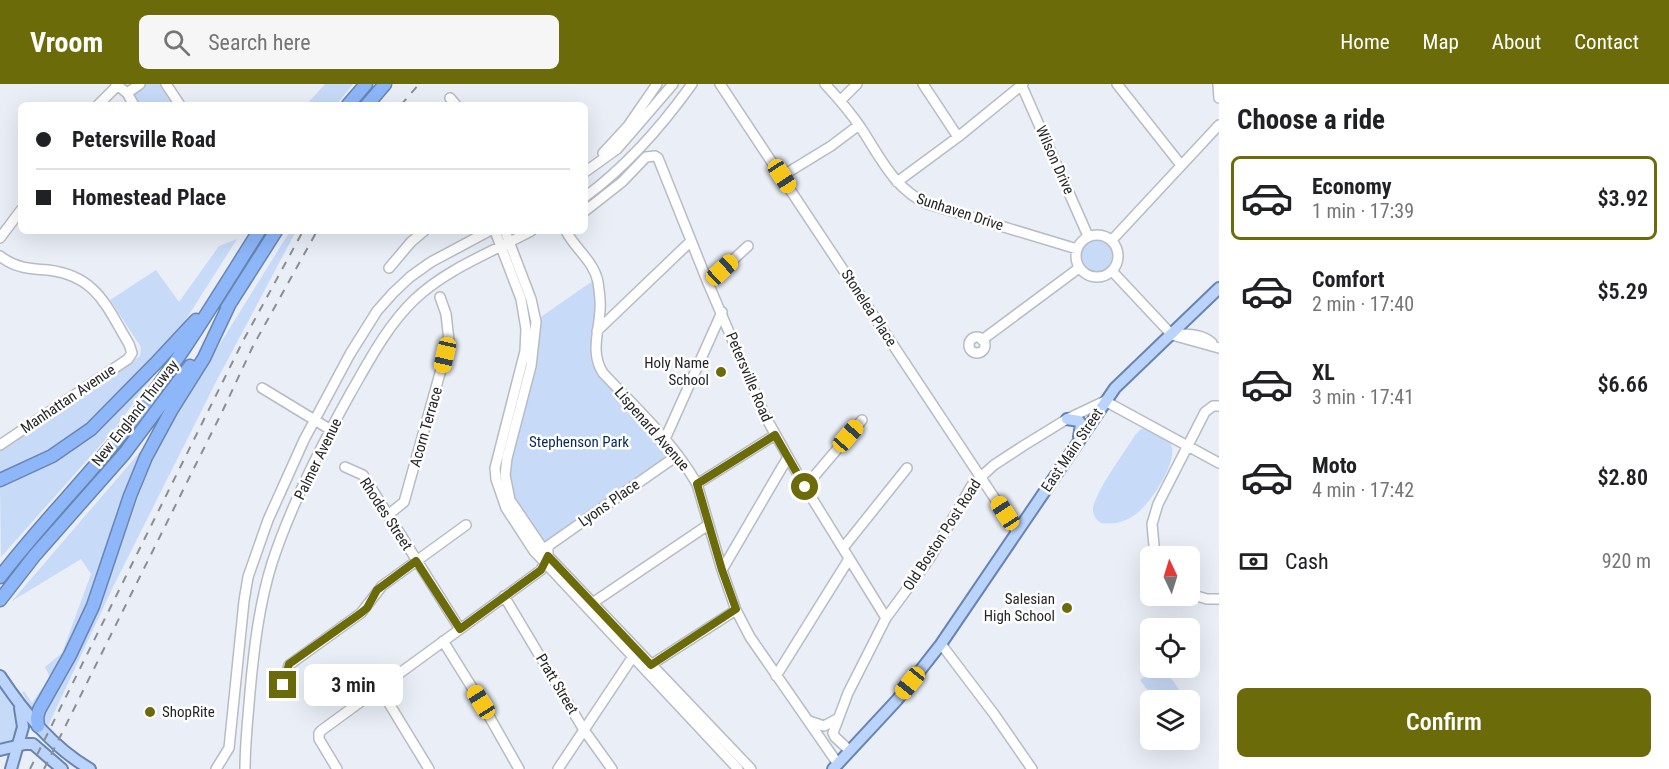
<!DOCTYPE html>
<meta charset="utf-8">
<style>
:root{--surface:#fff;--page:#f6f6f6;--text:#202124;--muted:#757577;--line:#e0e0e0;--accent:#6c6b0a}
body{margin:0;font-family:"Roboto Condensed",sans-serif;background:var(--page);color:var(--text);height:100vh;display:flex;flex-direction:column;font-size:22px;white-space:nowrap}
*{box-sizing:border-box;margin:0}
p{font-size:20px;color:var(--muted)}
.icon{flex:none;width:33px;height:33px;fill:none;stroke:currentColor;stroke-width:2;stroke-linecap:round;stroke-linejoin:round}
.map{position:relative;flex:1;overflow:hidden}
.drawer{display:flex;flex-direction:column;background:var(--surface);width:450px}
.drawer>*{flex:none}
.hud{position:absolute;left:18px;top:18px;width:570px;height:132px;border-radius:9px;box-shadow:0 6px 24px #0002;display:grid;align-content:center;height:132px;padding:0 18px;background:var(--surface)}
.needle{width:39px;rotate:356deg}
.buttons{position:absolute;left:1140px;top:462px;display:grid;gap:12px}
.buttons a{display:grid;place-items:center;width:60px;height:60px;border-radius:9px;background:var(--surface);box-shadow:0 6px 24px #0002;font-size:30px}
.end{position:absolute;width:27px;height:27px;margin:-14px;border:8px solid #6c6b0a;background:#fff;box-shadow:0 0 0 3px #fff}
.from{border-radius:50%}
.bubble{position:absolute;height:42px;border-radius:9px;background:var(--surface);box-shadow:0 6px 24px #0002;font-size:20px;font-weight:600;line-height:42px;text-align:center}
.car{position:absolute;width:18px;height:36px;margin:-18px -9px;border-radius:8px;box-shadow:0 0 4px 2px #0007;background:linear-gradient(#f5c518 24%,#345 0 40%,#f5c518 0 76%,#345 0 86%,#f5c518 0)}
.hud b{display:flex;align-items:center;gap:21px;height:57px;font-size:22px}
.hud b+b{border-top:2px solid var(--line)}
.hud i{width:15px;height:15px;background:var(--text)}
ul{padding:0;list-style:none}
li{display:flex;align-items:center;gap:18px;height:84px;margin:0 12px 9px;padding:0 6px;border:3px solid transparent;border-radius:9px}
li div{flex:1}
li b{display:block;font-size:22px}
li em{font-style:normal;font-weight:600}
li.selected{border-color:var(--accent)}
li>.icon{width:54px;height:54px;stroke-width:1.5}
h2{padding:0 18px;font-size:27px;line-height:72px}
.pay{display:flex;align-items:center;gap:15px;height:66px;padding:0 18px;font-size:22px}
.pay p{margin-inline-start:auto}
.cta{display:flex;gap:12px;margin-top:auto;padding:12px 18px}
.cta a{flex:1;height:69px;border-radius:9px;background:var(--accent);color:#fff;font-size:24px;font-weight:600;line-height:69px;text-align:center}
header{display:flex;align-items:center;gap:36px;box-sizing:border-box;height:84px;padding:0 30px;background:var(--accent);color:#fff}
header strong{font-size:28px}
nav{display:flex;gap:33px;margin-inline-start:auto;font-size:21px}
.search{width:420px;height:54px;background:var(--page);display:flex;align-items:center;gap:15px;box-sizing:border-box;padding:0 21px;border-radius:9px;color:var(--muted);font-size:22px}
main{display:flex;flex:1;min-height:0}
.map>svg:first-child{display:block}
.green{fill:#c7daf8}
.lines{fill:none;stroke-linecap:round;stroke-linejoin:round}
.minor-casing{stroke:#b7bcc4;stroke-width:12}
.major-casing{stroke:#6984b0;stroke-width:14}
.highway-casing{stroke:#6984b0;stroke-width:15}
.minor{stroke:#fff;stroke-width:9}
.major{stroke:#bbd4fb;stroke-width:10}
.highway{stroke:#8eb7f9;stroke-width:12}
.rail{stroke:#8a8e94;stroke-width:2;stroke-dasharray:8 8;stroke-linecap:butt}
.route{stroke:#6c6b0a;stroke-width:8}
.poi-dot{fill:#6c6b0a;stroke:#fff;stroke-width:2}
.labels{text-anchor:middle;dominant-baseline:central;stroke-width:5;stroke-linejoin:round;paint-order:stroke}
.street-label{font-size:15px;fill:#242629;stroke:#fff}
.poi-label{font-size:15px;fill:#242629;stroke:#fff;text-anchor:end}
.park-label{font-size:15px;fill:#05285d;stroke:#fff}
</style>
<header>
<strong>Vroom</strong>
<div class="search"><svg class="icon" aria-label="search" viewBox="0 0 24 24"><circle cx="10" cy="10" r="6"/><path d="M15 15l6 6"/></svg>Search here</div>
<nav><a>Home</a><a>Map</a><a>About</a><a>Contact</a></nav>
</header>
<main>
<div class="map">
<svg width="1219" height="685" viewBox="0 0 1219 685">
<rect width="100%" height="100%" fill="#e9eef7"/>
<!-- green -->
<path class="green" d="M145,0H162L176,21H137L133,12L134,8Z
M325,0H353L336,21H306Z
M290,147H296L218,294L113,503L48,642L42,633L44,626C67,584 90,542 108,498C127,447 142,396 166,347Z
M1078 171a19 19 0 1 1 38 0a19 19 0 1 1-38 0Z
M237,155L183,240L154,275L80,347L51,368L0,390V366L140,272L141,263L110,216L156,186L179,218L219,162Z
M594,196L598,226L593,276L672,368L542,461L515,420L508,391L538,235Z
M153,287L156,288L113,347L1,473L0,401L61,372Z
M1149,343C1157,348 1167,351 1171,360C1179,377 1150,420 1136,430C1125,438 1114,441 1101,439C1097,436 1094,433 1093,427C1092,411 1126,367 1135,351L1141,345Z
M140,368L143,370L80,538L58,583L33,625L31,624L22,608L24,607L32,619L50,593L45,583L62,569L91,490L81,475L12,517Z
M1152,587L1170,593L1179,605L1163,616H1155L1140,596Z
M0,604C5,612 12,620 16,628C22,641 16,660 0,660Z"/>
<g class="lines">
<defs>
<path id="minor" d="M116,0L127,9L134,21
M166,0L180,21
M720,0L1017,448
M825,0C838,14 850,28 861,44C880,73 895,106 928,120L1077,165
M923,0L958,53
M1021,0L1088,152
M1117,0L1181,81
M1218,0L1219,14
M127,9L140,0
M450,14L456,21
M841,16L857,0
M98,21L117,2
M603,69L628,42L657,0
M585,88L617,65L673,0
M782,92L831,62L859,41
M897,98L958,53L1023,0
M585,113C627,82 662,42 692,0
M585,127L622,98L646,73L655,72L658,74L708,199L765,332L805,403L886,534
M495,147L521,215L526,245L525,267L495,384L496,395L506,424L534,467L738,685
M505,147L531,215L536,238L531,282L507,374L505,391L510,416L548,472L751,685
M566,147C575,165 594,177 598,198C599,206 601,217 600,226C599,248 590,269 603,289C636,324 673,358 697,400L722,486L736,526L750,553L838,680
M1076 172a21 21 0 1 1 42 0a21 21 0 1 1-42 0Z
M0,154L21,126
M1112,156L1219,41
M0,172C15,184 30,185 48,186C97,192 106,222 129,260L132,269L128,275L0,361
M389,184L411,158L424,147
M1112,187L1172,251L1219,264
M708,199L748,162
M597,247L691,157
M1181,250C1192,250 1204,251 1212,259
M969 261a8 8 0 1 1 16 0a8 8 0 1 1-16 0Z
M982,256L1079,184
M262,304L331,346
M665,355L722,228
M345,383L363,391L460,545
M697,400L775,351
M805,403L862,336
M388,431L404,418L449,257L446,230L440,213
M843,464L907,384
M1155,472L1152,440L1158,420L1205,328L1213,322H1219
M722,486L788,373
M1190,510L1207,515H1219
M504,512L584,646L612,685
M588,522L708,441
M443,557L481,618L519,685
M941,560L994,630L1032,685
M646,584L736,526
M776,592L849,475
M283,601L289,581L361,529L382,502L466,441
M379,603L429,685
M809,637L824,642L837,635
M850,667L835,653L833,649L848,609L886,534L930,474L972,401L994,381L1023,362L1067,335L1105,317L1219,379
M216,685L229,664L244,517L248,493L268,436L304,356L350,270L377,227L393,209L410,193L431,178L489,147
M245,685C245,659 248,634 250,608C254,564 259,521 272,479C291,421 321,362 350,310C369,277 387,242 414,216C446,185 492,168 531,147
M337,685L319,655V649L322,646L541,486L548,472V462L678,371
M558,685L636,568"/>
<path id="major" d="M1067,335L1079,337L1081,340L1079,353
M0,592C24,628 52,663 90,685
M0,666L25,660H33L62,685
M11,685L23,643L20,624
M833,685L897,616L941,560L1115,304L1219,204"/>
<path id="highway" d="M348,21L366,0
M367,21L385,0
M227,224L276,147
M0,396L52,372L91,345L155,280L196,236
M0,493C39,442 84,397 124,347C175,284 216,215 259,147
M0,516L35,471L124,370L190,282
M38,642L37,634L39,626L70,571L93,522L130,412L146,373L172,325L204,274L230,219"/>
</defs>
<!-- minor casing -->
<use href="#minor" class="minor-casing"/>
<!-- major casing -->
<use href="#major" class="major-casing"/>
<!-- highway casing -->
<use href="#highway" class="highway-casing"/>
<!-- minor -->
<use href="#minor" class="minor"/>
<!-- major -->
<use href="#major" class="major"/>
<!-- highway -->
<use href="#highway" class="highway"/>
<!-- rail -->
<path class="rail" d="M401,21L419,0
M30,685L243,257L303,147
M44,685L223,326L253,262L317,147"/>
</g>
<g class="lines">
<!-- route -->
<path class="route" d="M283,601L289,580L361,529L367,524L377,506L416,477L460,545L541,486L548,472L651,581L736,525L722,486L697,400L775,351L805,403"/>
</g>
<!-- markers -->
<g class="poi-dot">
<circle cx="721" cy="288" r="6"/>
<circle cx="1067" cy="524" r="6"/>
<circle cx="150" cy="628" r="6"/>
</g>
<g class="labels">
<!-- street labels -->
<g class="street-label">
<text transform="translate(1055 76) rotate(66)">Wilson Drive</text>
<text transform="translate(960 128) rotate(18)">Sunhaven Drive</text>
<text transform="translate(869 224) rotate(57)">Stonelea Place</text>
<text transform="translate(749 293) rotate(67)">Petersville Road</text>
<text transform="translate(68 315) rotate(-34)">Manhattan Avenue</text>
<text transform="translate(135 329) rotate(-52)">New England Thruway</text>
<text transform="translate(426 343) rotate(-74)">Acorn Terrace</text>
<text transform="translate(652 345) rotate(49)">Lispenard Avenue</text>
<text transform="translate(1072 366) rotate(-56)">East Main Street</text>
<text transform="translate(318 375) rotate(-64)">Palmer Avenue</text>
<text transform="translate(609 419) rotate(-35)">Lyons Place</text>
<text transform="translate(386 430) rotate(57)">Rhodes Street</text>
<text transform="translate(942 451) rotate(-57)">Old Boston Post Road</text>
<text transform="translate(557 600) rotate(59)">Pratt Street</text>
</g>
<!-- poi labels -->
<g class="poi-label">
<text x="709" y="279">Holy Name<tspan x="709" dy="17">School</tspan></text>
<text x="1055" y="515">Salesian<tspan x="1055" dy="17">High School</tspan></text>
<text x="162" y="628" text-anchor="start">ShopRite</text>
</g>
<!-- park labels -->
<g class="park-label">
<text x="579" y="358">Stephenson Park</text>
</g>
</g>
</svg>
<div class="buttons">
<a><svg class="needle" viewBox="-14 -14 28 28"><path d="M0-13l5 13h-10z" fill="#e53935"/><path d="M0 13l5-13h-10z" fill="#757577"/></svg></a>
<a><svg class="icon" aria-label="locate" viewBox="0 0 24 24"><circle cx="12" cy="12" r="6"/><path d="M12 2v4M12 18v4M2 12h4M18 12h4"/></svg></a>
<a><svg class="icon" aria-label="layers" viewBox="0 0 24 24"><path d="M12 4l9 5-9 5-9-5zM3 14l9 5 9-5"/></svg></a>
</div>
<i class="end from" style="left:805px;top:403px"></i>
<i class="end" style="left:283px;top:601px"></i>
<div class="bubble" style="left:304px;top:580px;width:99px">3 min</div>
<i class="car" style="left:782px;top:92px;rotate:147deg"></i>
<i class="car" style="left:722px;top:186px;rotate:47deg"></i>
<i class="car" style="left:445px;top:271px;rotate:193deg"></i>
<i class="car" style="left:848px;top:352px;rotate:41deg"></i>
<i class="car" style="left:1005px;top:429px;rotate:327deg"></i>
<i class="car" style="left:910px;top:599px;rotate:219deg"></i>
<i class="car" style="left:481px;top:618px;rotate:328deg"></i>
<div class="hud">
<b><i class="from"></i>Petersville Road</b>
<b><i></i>Homestead Place</b>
</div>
</div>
<section class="drawer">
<h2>Choose a ride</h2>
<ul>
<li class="selected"><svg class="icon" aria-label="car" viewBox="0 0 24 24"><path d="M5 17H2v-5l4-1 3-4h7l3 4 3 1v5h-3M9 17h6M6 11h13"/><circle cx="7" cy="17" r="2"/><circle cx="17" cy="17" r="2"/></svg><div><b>Economy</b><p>1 min · 17:39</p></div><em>$3.92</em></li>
<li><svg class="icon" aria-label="car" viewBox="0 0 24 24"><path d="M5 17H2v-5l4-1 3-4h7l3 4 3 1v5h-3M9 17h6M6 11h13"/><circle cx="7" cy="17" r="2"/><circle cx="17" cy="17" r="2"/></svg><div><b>Comfort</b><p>2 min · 17:40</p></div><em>$5.29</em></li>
<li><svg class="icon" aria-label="car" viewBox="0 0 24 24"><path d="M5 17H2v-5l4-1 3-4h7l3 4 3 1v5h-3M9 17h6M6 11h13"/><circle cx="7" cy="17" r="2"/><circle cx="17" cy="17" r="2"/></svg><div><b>XL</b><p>3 min · 17:41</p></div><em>$6.66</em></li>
<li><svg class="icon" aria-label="car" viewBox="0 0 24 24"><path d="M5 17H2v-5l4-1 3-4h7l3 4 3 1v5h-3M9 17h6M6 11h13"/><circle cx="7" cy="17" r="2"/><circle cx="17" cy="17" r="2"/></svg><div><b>Moto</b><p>4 min · 17:42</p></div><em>$2.80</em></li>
</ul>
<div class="pay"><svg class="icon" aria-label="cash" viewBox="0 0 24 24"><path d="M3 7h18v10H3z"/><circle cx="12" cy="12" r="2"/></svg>Cash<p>920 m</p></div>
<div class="cta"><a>Confirm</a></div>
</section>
</main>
